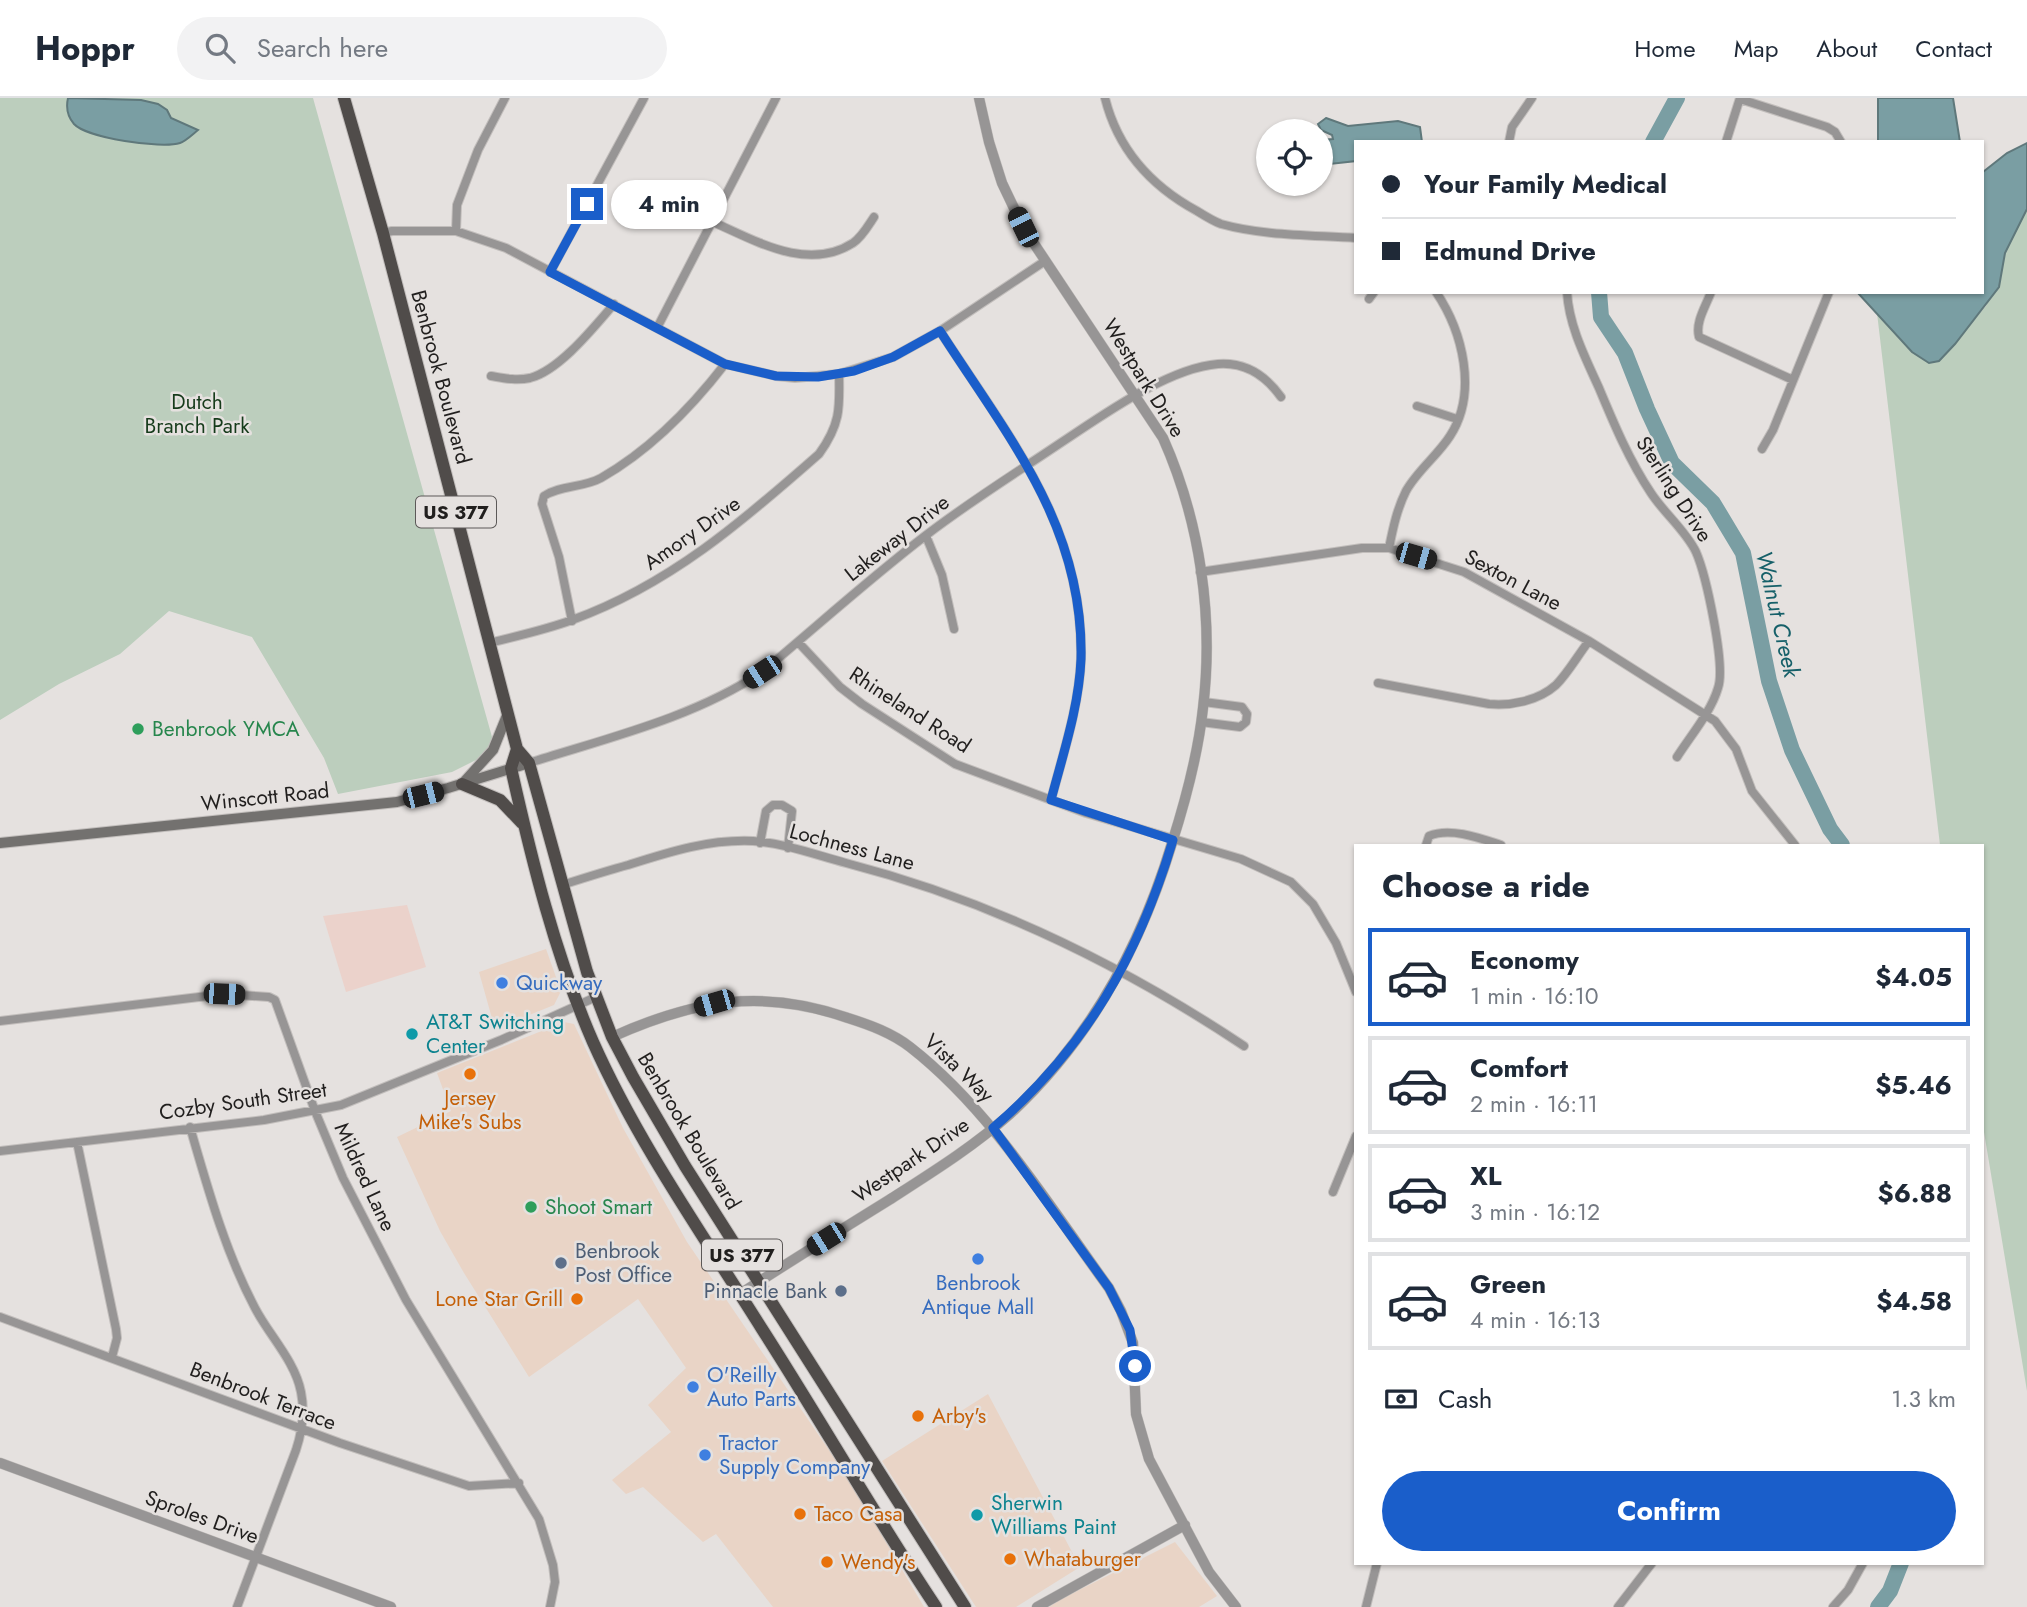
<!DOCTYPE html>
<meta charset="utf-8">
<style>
:root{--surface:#fff;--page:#f2f2f3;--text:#1f2937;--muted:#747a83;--line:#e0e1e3;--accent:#1a5eca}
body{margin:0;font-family:Jost,sans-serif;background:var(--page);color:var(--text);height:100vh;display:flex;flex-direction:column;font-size:26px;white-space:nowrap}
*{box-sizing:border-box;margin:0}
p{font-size:23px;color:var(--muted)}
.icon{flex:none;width:38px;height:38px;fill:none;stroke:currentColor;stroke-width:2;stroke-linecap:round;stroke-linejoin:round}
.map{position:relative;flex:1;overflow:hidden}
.details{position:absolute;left:1354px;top:746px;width:630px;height:721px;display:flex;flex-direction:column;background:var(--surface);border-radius:0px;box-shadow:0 2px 5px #0004}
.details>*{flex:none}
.banner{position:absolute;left:1354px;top:42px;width:630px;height:154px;border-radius:0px;box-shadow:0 2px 5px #0004;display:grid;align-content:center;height:154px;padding:0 28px;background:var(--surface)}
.controls{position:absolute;left:1256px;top:21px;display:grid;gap:14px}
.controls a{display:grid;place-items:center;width:77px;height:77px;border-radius:50%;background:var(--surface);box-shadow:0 2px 5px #0004;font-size:35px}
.end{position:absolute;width:32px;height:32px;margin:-16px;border:9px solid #1a5eca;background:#fff;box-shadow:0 0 0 4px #fff}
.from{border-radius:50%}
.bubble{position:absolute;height:49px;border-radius:24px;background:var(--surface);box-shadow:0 2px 5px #0004;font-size:23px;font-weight:700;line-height:49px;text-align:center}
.car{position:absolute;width:21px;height:42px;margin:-21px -10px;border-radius:9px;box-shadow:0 0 5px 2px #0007;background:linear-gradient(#222 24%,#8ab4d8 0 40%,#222 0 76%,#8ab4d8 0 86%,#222 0)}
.banner b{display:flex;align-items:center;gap:24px;height:66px;font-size:26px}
.banner b+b{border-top:2px solid var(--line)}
.banner i{width:18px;height:18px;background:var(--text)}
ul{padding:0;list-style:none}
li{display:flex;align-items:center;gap:21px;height:98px;margin:0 14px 10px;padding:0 14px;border:4px solid var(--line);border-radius:0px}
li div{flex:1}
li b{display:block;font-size:26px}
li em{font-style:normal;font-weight:700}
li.active{border-color:var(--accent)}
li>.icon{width:63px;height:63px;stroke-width:1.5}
h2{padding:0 28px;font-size:32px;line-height:84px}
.pay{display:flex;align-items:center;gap:18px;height:77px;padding:0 28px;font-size:26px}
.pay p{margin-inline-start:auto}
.action{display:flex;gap:14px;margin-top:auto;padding:14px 28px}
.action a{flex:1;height:80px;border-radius:42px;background:var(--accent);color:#fff;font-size:28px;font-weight:700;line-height:80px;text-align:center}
header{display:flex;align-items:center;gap:42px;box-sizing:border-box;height:98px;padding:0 35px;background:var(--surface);border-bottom:2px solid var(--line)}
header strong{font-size:33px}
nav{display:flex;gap:38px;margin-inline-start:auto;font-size:24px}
.search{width:490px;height:63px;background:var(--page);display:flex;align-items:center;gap:18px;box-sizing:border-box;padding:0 24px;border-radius:38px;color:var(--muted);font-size:26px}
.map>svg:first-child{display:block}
.commercial{fill:#e9d4c6}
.industrial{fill:#ebd2cb}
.green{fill:#bccebd}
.water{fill:#7a9ea3;stroke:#5f787b;stroke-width:2}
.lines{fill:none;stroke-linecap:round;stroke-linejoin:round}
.river{stroke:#7a9ea3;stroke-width:16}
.minor-casing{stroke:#c2bebc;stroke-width:10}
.tertiary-casing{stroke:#c2bebc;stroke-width:11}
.secondary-casing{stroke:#c2bebc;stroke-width:12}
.trunk-casing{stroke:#c2bebc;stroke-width:14}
.minor{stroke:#979595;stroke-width:8}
.tertiary{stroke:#979595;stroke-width:10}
.secondary{stroke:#73716f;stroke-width:10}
.trunk{stroke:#504c4a;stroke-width:12}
.route{stroke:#1a5eca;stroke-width:9}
.leisure-dot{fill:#2e9e5b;stroke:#e5e1df;stroke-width:2.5}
.shop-dot{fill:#3f7fe0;stroke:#e5e1df;stroke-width:2.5}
.culture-dot{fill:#0f9aa8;stroke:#e5e1df;stroke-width:2.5}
.food-dot{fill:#e8710a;stroke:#e5e1df;stroke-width:2.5}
.service-dot{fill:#5c6f8a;stroke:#e5e1df;stroke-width:2.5}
.labels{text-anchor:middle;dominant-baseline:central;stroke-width:5;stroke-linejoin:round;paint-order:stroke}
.shield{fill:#e5e1df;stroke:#5c5958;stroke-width:2}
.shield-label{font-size:19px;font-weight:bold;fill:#211f1e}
.street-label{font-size:21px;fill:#211f1e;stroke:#e5e1df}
.park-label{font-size:21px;fill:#163b1b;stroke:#e5e1df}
.leisure-label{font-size:21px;fill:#27864d;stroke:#e5e1df;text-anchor:start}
.shop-label{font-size:21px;fill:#366cbe;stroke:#e5e1df;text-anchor:start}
.culture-label{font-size:21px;fill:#0d838f;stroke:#e5e1df;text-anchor:start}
.food-label{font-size:21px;fill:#c56008;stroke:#e5e1df;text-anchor:start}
.service-label{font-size:21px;fill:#4e5e75;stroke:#e5e1df;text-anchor:start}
.water-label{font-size:23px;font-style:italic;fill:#166069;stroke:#e5e1df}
</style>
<header>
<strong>Hoppr</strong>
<div class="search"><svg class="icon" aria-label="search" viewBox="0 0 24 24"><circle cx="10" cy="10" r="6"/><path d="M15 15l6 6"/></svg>Search here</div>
<nav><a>Home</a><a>Map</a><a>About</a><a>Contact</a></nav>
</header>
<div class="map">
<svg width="2027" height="1509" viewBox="0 0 2027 1509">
<rect width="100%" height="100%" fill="#e5e1df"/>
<!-- commercial -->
<path class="commercial" d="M546,851L561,893L554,907L495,931L479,874Z
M564,924L574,926L623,1030L687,1144L850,1383L924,1509H773L716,1436L703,1444L643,1389L626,1396L612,1382L671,1334L648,1307L686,1270L638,1201L529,1279L464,1175L440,1133L397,1039L451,1013L437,975Z
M988,1296L1080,1469L1016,1509H976L882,1363Z
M1175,1444L1217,1498L1199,1509H1049L1063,1500Z"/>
<!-- industrial -->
<path class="industrial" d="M407,807L426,869L346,894L323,818Z"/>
<!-- green -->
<path class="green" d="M0,0H313L494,646L482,659L452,674L338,696L324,660L252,539L169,513L120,556L59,586L0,622Z
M2027,111V1293L1983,1028V747H1940L1877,215L1900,242L1939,263L1986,208L2005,155Z"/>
<!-- water -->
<path class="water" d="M68,0L141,2L158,6L167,12L171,20L198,32C193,36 186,43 180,45C161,51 87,40 74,26C67,18 66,9 68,0Z
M1953,0L1960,44H1878V0Z
M1326,20L1348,28L1398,23L1420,29L1422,44H1356V63L1321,67V42L1333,41L1332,37L1321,32L1318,26Z
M2027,45V111L2005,155L1999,189L1955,246L1939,263L1929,265L1912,254L1857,194H1983V74L2007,55Z"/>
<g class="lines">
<!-- river -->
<path class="river" d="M1653,44L1677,0
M1599,194L1601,219L1625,255L1647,311L1672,365L1713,405L1743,455L1769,583L1792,652L1830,731L1842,747
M1878,1509L1890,1493L1901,1465"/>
<defs>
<path id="minor" d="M1105,0C1118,52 1151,88 1197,113C1205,118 1213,123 1221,126C1264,138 1312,137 1356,140
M1740,1L1827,29L1835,34L1841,44
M1509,44L1512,29L1532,0
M1726,44L1740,0
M713,124C756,143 808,174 853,145C862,139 868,128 874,119
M456,133L457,107L478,52L505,0
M383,135L392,133H456L506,150L725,266L776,278L795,280L839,276L893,259L940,233L1045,163
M550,174L644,0
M1567,194C1569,228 1585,259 1599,290C1614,326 1629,362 1651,395C1664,415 1686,433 1696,454C1706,477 1726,568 1718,590C1711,614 1691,637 1677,659
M1711,194C1706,208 1695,224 1699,239L1793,282
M1369,201L1374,194
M657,230L776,0
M940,233C1008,338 1084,428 1081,561C1079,609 1063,656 1051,702
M491,278C503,280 516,283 530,280C560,272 594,229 614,206
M1417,308L1457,321
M1762,351L1773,332L1829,194
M926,438L942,477L954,531
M1389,450C1393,430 1397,411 1406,393C1417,373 1438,357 1450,338C1478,295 1463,234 1436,194
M1200,474L1362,450H1389L1464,474L1589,543L1715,623L1736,651L1752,693L1795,747
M572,523L559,459L542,406L544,398C560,387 583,390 601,380C650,352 691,310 725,266
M798,544L840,589L862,606L955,666L1086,715L1241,761L1291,784L1313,806L1336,845L1356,894
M489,545C517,538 545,532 572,522C669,487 743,423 819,356C840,327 840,311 839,276
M1378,585L1489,606C1511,608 1538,603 1556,587C1568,575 1578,557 1589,543
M1201,624L1240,629L1246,624L1247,616L1242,609L1204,604
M529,665C607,640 693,620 762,574C816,529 869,481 925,438C969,404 1016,375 1062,344C1103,317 1168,270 1218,266C1245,264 1266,278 1281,299
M760,745L766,713L773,707H782L792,713L788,750
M1426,747L1429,738C1450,729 1480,740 1501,747
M562,787C584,780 606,773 628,767C669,754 709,741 753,743C784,745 816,757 846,765C989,802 1121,866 1244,948
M0,923L224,896L269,899L275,902L315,1013L343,1080L406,1202L539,1421L553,1467L555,1484L550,1509
M190,1029C208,1091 225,1153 255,1210C269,1237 295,1263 301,1294C305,1314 302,1334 296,1352L237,1509
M77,1044L116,1231L117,1240L112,1259
M0,1053L264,1022L341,1007L501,942L596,899
M1333,1094L1356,1038
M0,1219L340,1345L469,1388L519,1385
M1366,1509L1377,1465
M1618,1509L1652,1465
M1833,1509L1848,1492L1863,1465"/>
<path id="tertiary" d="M612,939C694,902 762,890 848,920C870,927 892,935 910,949C991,1012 1049,1108 1109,1190L1121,1213L1133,1245L1136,1316L1149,1361L1209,1474L1236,1509
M740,1196C789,1164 839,1133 889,1102C931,1075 973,1049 1010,1016C1090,942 1141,848 1172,745C1186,701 1198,657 1203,610C1214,519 1200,423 1163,340L1023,129L1002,85L989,44L979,0
M0,1365L391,1509
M1037,1509L1185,1427"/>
<path id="secondary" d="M463,685L493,652L508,615
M0,745L397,704L448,690L529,665"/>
<path id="trunk" d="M344,0L383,135L517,651L529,665L587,874L612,939L633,979L685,1068L965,1509
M517,651L511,670C532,763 555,857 593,944C638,1045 703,1137 762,1231C821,1323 875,1418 936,1509
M462,686L500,702L522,725"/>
</defs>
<!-- minor casing -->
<use href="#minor" class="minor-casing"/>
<!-- tertiary casing -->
<use href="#tertiary" class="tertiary-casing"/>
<!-- secondary casing -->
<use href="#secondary" class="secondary-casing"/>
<!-- trunk casing -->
<use href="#trunk" class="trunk-casing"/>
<!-- minor -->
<use href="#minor" class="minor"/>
<!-- tertiary -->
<use href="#tertiary" class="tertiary"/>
<!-- secondary -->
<use href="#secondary" class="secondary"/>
<!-- trunk -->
<use href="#trunk" class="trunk"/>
</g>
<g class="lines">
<!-- route -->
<path class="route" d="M587,106L550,174L725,266L776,278L818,279L854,273L893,259L940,233C1008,339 1084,428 1081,561C1079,609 1063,656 1051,702L1173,742C1138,859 1087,949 993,1030L1109,1190L1130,1232L1135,1268"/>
</g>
<!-- markers -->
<g class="leisure-dot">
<circle cx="138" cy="631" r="7"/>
<circle cx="531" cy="1109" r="7"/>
</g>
<g class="shop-dot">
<circle cx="502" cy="885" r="7"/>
<circle cx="978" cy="1161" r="7"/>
<circle cx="693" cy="1289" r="7"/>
<circle cx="705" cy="1357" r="7"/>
</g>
<g class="culture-dot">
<circle cx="412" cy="936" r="7"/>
<circle cx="977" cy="1417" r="7"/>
</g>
<g class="food-dot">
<circle cx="470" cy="976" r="7"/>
<circle cx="577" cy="1201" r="7"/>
<circle cx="918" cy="1318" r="7"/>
<circle cx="800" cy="1416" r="7"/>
<circle cx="1010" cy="1461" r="7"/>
<circle cx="827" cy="1464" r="7"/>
</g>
<g class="service-dot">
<circle cx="561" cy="1165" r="7"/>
<circle cx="841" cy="1193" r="7"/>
</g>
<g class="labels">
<!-- shield labels -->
<g class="shield">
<rect x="416" y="398.5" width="80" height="31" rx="5"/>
<rect x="702" y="1141.5" width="80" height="31" rx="5"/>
</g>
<g class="shield-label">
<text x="456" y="414">US 377</text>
<text x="742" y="1157">US 377</text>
</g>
<!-- street labels -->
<g class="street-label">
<text transform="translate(441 279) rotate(75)">Benbrook Boulevard</text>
<text transform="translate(1144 280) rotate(58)">Westpark Drive</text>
<text transform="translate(1674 391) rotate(57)">Sterling Drive</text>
<text transform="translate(692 435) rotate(-35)">Amory Drive</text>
<text transform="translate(897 440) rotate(-38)">Lakeway Drive</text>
<text transform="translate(1513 482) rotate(28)">Sexton Lane</text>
<text transform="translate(910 612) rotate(33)">Rhineland Road</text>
<text transform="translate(265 699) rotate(-6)">Winscott Road</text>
<text transform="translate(852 749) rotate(15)">Lochness Lane</text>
<text transform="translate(959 970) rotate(44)">Vista Way</text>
<text transform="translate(243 1003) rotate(-8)">Cozby South Street</text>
<text transform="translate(689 1033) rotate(59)">Benbrook Boulevard</text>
<text transform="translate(911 1062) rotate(-34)">Westpark Drive</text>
<text transform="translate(365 1079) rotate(65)">Mildred Lane</text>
<text transform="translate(263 1298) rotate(21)">Benbrook Terrace</text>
<text transform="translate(202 1419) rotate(20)">Sproles Drive</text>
</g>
<!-- park labels -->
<g class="park-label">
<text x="197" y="304">Dutch<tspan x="197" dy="24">Branch Park</tspan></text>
</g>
<!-- leisure labels -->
<g class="leisure-label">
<text x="152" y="631">Benbrook YMCA</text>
<text x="545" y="1109">Shoot Smart</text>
</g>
<!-- shop labels -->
<g class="shop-label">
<text x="516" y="885">Quickway</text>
<text x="978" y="1185" text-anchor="middle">Benbrook<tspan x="978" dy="24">Antique Mall</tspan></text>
<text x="707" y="1277">O'Reilly<tspan x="707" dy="24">Auto Parts</tspan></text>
<text x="719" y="1345">Tractor<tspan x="719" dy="24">Supply Company</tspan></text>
</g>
<!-- culture labels -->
<g class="culture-label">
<text x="426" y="924">AT&amp;T Switching<tspan x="426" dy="24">Center</tspan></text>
<text x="991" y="1405">Sherwin<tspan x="991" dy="24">Williams Paint</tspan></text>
</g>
<!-- food labels -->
<g class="food-label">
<text x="470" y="1000" text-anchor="middle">Jersey<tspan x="470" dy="24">Mike's Subs</tspan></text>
<text x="563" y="1201" text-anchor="end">Lone Star Grill</text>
<text x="932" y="1318">Arby's</text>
<text x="814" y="1416">Taco Casa</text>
<text x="1024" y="1461">Whataburger</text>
<text x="841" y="1464">Wendy's</text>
</g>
<!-- service labels -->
<g class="service-label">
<text x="575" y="1153">Benbrook<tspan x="575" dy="24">Post Office</tspan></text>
<text x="827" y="1193" text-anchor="end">Pinnacle Bank</text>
</g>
<!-- water labels -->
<g class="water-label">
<text transform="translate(1778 516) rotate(77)">Walnut Creek</text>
</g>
</g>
</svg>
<div class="controls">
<a><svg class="icon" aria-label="locate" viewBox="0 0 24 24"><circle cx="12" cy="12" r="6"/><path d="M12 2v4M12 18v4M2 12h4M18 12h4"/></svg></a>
</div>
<i class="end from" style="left:1135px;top:1268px"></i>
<i class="end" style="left:587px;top:106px"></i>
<div class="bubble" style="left:611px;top:82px;width:116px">4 min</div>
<i class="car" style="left:1023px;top:129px;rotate:334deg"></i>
<i class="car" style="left:1416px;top:458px;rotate:106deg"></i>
<i class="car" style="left:762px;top:574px;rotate:237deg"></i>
<i class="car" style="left:423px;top:697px;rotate:76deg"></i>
<i class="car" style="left:224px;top:896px;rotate:92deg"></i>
<i class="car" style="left:714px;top:905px;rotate:254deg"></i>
<i class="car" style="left:826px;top:1141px;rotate:238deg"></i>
<div class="banner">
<b><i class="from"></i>Your Family Medical</b>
<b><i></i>Edmund Drive</b>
</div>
<section class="details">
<h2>Choose a ride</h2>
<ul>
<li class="active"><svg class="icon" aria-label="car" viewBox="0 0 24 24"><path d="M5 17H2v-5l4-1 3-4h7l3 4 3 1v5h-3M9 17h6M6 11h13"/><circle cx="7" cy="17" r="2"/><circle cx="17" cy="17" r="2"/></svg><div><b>Economy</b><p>1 min · 16:10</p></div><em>$4.05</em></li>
<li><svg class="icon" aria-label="car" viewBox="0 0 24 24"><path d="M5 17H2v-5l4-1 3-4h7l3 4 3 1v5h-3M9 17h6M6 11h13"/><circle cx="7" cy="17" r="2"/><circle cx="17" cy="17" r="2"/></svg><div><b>Comfort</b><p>2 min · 16:11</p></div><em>$5.46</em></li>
<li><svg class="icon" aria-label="car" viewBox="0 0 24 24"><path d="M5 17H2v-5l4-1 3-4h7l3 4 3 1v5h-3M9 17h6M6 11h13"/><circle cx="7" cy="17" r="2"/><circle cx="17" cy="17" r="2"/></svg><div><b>XL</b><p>3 min · 16:12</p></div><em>$6.88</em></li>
<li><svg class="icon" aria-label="car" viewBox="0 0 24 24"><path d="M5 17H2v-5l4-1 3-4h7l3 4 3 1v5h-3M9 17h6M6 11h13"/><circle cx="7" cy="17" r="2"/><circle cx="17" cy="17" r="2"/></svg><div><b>Green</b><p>4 min · 16:13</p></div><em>$4.58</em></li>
</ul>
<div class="pay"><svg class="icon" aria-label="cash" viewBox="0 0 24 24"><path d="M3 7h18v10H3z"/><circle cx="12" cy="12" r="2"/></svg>Cash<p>1.3 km</p></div>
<div class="action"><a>Confirm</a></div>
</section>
</div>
